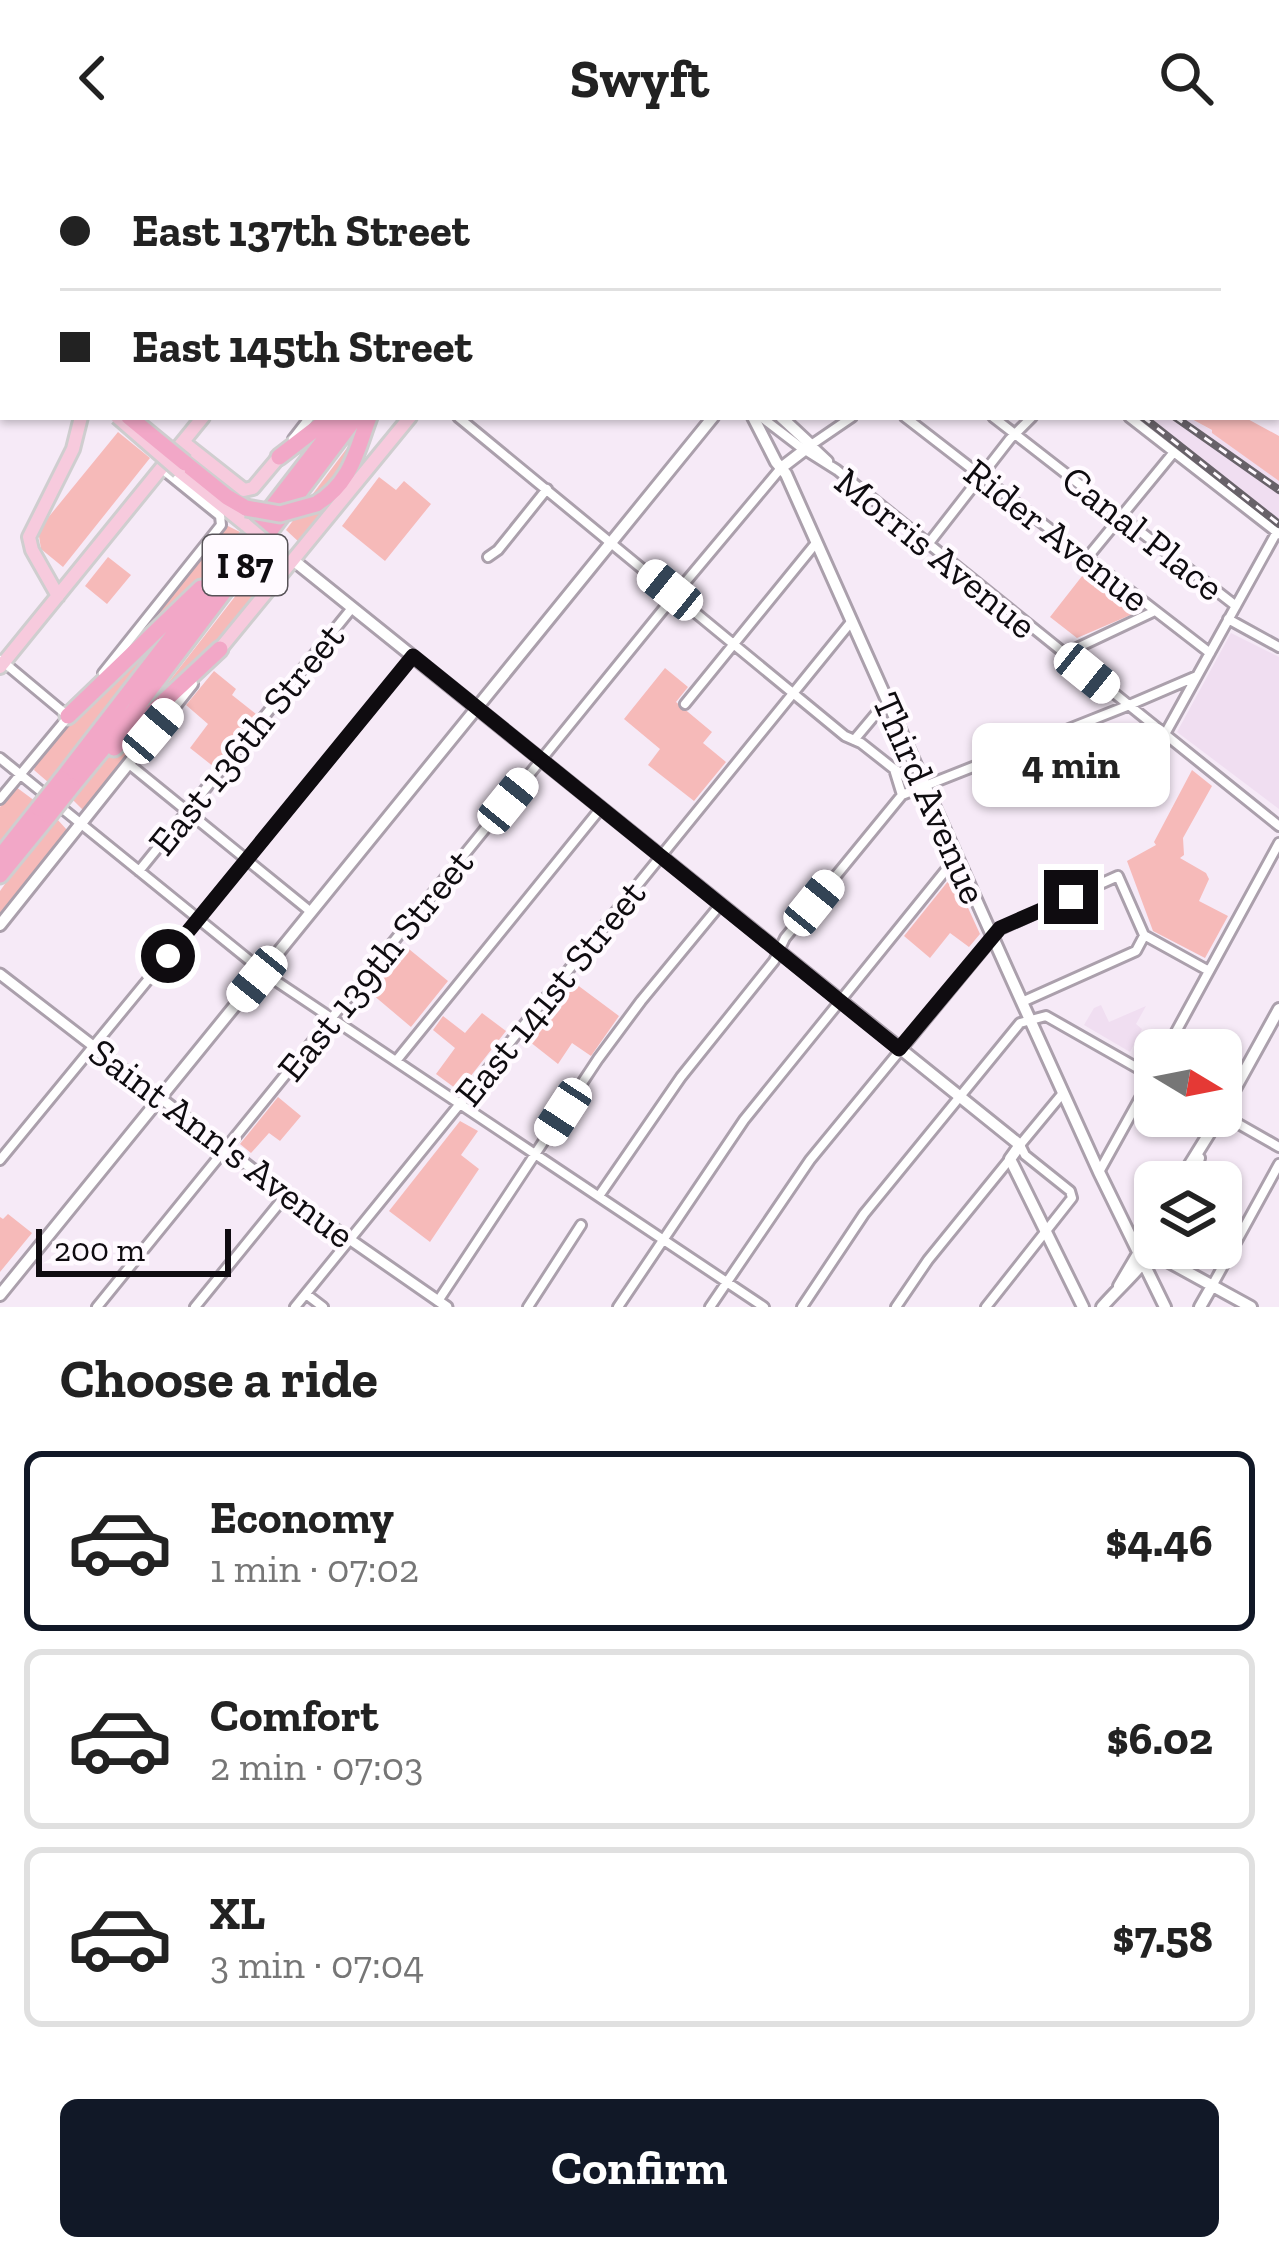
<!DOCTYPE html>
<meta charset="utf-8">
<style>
:root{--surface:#fff;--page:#f2f2f2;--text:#222;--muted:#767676;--line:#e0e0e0;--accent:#111827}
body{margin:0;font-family:"Zilla Slab",serif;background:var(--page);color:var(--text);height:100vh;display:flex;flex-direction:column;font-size:45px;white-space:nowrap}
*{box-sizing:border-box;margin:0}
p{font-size:39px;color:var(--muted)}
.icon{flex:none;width:66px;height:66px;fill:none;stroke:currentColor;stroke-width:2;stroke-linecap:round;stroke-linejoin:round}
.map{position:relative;height:1151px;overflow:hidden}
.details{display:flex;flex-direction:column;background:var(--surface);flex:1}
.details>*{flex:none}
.banner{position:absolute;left:0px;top:0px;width:1281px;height:264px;box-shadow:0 3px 9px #0004;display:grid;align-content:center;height:264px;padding:0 60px;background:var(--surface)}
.needle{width:78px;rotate:100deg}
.buttons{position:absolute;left:1134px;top:873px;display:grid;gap:24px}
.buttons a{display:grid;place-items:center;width:108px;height:108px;border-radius:18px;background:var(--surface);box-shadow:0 3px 9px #0004;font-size:60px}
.scale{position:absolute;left:36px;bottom:30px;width:195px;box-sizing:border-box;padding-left:12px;border:6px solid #0f0c10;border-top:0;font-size:33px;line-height:42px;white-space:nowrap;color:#0f0c10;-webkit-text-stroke:9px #fffaff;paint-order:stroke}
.end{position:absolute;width:54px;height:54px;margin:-27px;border:15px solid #0f0c10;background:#fff;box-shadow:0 0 0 6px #fff}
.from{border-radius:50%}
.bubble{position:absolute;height:84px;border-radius:18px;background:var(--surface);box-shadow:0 3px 9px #0004;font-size:39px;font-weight:700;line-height:84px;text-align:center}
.car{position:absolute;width:36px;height:72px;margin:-36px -18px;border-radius:15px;box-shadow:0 0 9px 3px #0007;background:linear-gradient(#fff 24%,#345 0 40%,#fff 0 76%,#345 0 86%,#fff 0)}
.banner b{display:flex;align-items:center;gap:42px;height:114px;font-size:45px}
.banner b+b{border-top:3px solid var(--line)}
.banner i{width:30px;height:30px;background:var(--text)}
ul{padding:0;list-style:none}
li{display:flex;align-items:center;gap:36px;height:180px;margin:0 24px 18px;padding:0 36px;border:6px solid var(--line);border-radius:18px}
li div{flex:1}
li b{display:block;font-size:45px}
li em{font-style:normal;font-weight:700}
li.active{border-color:var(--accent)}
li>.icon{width:108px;height:108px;stroke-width:1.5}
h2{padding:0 60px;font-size:54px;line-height:144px}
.cta{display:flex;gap:24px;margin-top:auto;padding:24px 60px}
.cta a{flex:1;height:138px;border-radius:18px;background:var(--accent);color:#fff;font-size:48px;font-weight:700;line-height:138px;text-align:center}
header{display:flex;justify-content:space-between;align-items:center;height:156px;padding:0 60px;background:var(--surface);font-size:54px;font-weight:700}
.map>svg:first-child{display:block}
.built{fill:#f0def1}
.green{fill:#f6bab9}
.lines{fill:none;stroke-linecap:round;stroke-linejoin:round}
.minor-casing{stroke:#aba0ac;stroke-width:14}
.tertiary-casing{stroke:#aba0ac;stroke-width:15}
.secondary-casing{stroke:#aba0ac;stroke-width:16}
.primary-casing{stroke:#cfcecf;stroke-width:18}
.motorway-casing{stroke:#cfcecf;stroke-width:21}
.minor{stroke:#fff;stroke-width:8}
.tertiary{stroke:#fff;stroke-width:9}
.secondary{stroke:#fff;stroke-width:10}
.primary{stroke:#f7cadd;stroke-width:12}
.motorway{stroke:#f2a7c7;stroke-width:15}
.rail-casing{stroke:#686269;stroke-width:8}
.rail{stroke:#fffaff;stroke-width:3;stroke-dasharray:9;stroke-linecap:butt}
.primary-bridge-casing{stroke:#cfcecf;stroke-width:18;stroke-linecap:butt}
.motorway-bridge-casing{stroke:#cfcecf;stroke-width:21;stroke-linecap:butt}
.primary-bridge{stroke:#f7cadd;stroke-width:12}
.motorway-bridge{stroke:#f2a7c7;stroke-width:15}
.route{stroke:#0f0c10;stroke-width:15}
.labels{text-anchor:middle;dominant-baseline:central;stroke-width:9;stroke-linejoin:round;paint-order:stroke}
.shield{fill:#fffaff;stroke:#575358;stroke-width:3}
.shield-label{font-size:36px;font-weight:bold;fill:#0f0c10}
.street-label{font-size:39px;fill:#0f0c10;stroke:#fffaff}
</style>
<header><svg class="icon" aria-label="back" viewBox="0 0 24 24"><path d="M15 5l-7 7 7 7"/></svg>Swyft<svg class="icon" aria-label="search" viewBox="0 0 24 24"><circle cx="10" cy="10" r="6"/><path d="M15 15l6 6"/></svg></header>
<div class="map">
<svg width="1279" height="1151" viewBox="0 0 1279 1151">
<rect width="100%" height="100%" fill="#f6eaf7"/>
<!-- built -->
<path class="built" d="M1141,261H1188L1213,275V277L1274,321L1279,325V369Z
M1231,477L1279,501V653L1177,576Z
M1101,849L1109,866L1146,850L1136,868L1142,873L1130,896L1084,869L1094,852Z"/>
<!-- green -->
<path class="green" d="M1188,261H1244L1279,280V325L1212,277V274Z
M118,276L150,302L63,411L41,393L38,374Z
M353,284L356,286L329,347L331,349L317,361L319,364L300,387L286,374Z
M379,321L396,334L404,325L431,348L385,405L342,370Z
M226,369L242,377L222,404L115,510L225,374Z
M268,398L282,410L201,509L143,559Z
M108,401L131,419L107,448L85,430Z
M1086,415L1135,453V457L1077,482L1050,461Z
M177,463L49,627L34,614L37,606L72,565Z
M665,512L688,531L676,546L712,576L703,587L726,606L694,645L648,609L660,593L624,563Z
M214,515L236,533L232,539L256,558L214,611L190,592L208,568L186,549Z
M172,546L83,654L73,644L91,619L111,599Z
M1192,614L1212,630L1183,682L1184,699L1180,702L1206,717L1209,723L1199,745L1228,760L1205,802L1153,775L1127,705L1156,689L1154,686Z
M16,631L35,645L18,668L0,685V651Z
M57,663L67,674L0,757V735L35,686Z
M953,719L980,778L969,791L950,777L930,802L904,780Z
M404,789L448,825L411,871L366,833Z
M572,825L619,860L591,900L572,887L558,908L525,882Z
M482,857L506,875L459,935L436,918L455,892L433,874L443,860L465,877Z
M278,941L301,960L280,985L269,977L251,997L240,988Z
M460,965L478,975L461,999L479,1013L430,1086L389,1055Z
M8,1058L32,1077L0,1116V1061L3,1063Z"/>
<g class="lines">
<defs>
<path id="minor" d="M566,0L568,3
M597,0L599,3
M707,0L709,3
M762,0L765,3
M821,0L824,3
M902,0L903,3
M519,3L521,0
M681,3L686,0
M1278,55L1279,56
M1278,144L1279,145
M458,261L845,580L861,587L894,613L923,629
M761,261L799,290L837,314L1279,670
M905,261L1210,497
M993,261L1236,450
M1129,261L1279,378
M293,283L310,261
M828,305L811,289L852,261
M929,387L1010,283L1032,261
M488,401L498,394L547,333
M1087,402L1174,296
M1228,463L1279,491
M1064,498L1155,455
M1,504L68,560
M103,517L221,369L220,360L162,313
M685,548L816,387
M1165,578L1279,372
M854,584L880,553L889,550
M0,602L270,821L764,1151
M129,608L311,756
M894,613L902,639
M0,643L68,561
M139,715L352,452
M1022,846L1136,795L1144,780
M1166,894L1279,687
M396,905L601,652
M1221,958L1279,991
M0,1004L413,501
M1099,1016L1155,915
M599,1040L681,921L774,805L785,782L902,639L1127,550L1197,520
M1212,1130L1279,1008
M306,1138L323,1151
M438,1145L598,903L641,845L720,749
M97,1151L683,429L781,312
M195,1151L286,1039
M295,1151L851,466
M528,1151L581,1069
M618,1151L744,964L950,709L958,704
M710,1151L810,1004L1000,773L1118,720L1144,779L1209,815
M802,1151L864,1058L1020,867L1046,860L1155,922
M896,1151L928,1104L1010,1003
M986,1151L1072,1042L1070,1035L1025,999L1020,989L1063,937"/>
<path id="tertiary" d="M0,818L286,1039L447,1151"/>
<path id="secondary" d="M442,0L446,3
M1272,0L1279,1
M620,3L624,0
M1038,3L1041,0
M1052,3L1055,0
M1063,3L1065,0
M1278,47H1279
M753,261L776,306L786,318L1007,813L1099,1016L1165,1151
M781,261L811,289L781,312
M293,404L1020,989L1010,1003L1083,1151
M0,769L192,528
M1221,958L1279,853
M1179,1026L1220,960
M1189,1026L1199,1002
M1151,1096L1251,1151
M1119,1130L1155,1069
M0,1139L713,261
M1102,1151C1120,1130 1141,1114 1155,1089
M1200,1151L1212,1130"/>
<path id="primary" d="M581,0L583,3
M406,3L408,0
M418,3L421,0
M0,33L3,40
M1278,220L1279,221
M1278,235L1279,236
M183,286L244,334L253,332L279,301
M179,315L246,369
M58,440L32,394L29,381L73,293L81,261
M220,493L410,261
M0,511L203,261"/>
<path id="motorway" d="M983,0L985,3
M1118,0L1125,3
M1144,0L1151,3
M1174,0L1182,3
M1206,0L1218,3
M640,3L645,0
M661,3L665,0
M1278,15H1279
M1278,33H1279
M279,301L331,261
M185,307L227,341L246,352
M316,348C351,327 356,296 369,261
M68,560L201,432
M114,592L220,493
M62,623L342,261
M72,630L133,556L356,261
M0,701L39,652
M0,719L49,659"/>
</defs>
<!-- minor casing -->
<use href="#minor" class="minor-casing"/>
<!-- tertiary casing -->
<use href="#tertiary" class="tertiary-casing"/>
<!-- secondary casing -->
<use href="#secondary" class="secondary-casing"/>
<!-- primary casing -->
<use href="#primary" class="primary-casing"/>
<!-- motorway casing -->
<use href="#motorway" class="motorway-casing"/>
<!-- minor -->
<use href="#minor" class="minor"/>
<!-- tertiary -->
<use href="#tertiary" class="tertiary"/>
<!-- secondary -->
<use href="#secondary" class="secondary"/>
<!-- primary -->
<use href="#primary" class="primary"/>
<!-- motorway -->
<use href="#motorway" class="motorway"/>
<defs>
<path id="rail" d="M930,0L931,3
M164,3L168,0
M0,191L3,188
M1143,261L1279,368
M1175,261L1279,334"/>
</defs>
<!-- rail casing -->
<use href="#rail" class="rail-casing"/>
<!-- rail -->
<use href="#rail" class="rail"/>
<defs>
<path id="primary-bridge" d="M117,261L179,315
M246,369L273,392"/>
<path id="motorway-bridge" d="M129,261L185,307
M246,352L280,358L316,348
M39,652L62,623
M49,659L72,630"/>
</defs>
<!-- primary-bridge casing -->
<use href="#primary-bridge" class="primary-bridge-casing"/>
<!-- motorway-bridge casing -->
<use href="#motorway-bridge" class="motorway-bridge-casing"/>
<!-- primary-bridge -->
<use href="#primary-bridge" class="primary-bridge"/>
<!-- motorway-bridge -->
<use href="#motorway-bridge" class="motorway-bridge"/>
</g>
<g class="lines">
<!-- route -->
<path class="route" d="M168,800L413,500L899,893L1000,772L1071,741"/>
</g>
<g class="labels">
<!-- shield labels -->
<rect class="shield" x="203" y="379" width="84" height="60" rx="9"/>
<g class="shield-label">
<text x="245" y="409">I 87</text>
</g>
<!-- street labels -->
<g class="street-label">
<text transform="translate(1143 377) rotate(38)">Canal Place</text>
<text transform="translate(1057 379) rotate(38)">Rider Avenue</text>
<text transform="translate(936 397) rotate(39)">Morris Avenue</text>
<text transform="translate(246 583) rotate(-51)">East 136th Street</text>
<text transform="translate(930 642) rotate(66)">Third Avenue</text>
<text transform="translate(375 809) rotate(-51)">East 139th Street</text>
<text transform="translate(550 837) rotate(-51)">East 141st Street</text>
<text transform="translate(222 987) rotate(37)">Saint Ann's Avenue</text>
</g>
</g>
</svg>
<div class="buttons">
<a><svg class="needle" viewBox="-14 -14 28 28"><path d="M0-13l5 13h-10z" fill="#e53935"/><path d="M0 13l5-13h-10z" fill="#767676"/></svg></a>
<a><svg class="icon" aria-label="layers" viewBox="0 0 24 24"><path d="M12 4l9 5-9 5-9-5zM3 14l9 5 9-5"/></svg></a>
</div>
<div class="scale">200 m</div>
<i class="end from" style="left:168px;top:800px"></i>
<i class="end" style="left:1071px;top:741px"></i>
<div class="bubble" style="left:972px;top:567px;width:198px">4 min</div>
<i class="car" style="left:670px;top:434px;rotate:309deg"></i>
<i class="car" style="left:1087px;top:517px;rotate:129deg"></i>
<i class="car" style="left:153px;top:575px;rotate:40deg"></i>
<i class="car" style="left:508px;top:645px;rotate:39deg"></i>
<i class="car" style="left:814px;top:747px;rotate:39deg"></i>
<i class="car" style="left:257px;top:823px;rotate:219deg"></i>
<i class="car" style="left:563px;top:956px;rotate:213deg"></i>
<div class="banner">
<b><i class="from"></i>East 137th Street</b>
<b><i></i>East 145th Street</b>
</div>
</div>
<section class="details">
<h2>Choose a ride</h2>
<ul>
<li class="active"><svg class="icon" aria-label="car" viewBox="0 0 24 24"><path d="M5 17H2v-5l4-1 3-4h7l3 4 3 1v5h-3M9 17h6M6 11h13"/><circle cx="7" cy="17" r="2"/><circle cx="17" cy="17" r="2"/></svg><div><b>Economy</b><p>1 min · 07:02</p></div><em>$4.46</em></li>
<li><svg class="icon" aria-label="car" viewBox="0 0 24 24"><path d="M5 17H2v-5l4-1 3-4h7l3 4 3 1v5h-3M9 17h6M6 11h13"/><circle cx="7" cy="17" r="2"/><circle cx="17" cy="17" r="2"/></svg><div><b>Comfort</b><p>2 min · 07:03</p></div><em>$6.02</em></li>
<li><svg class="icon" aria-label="car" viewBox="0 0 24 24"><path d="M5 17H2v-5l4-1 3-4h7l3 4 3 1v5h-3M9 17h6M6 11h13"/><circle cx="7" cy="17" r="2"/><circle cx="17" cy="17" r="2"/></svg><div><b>XL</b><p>3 min · 07:04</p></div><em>$7.58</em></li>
</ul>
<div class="cta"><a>Confirm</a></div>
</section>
